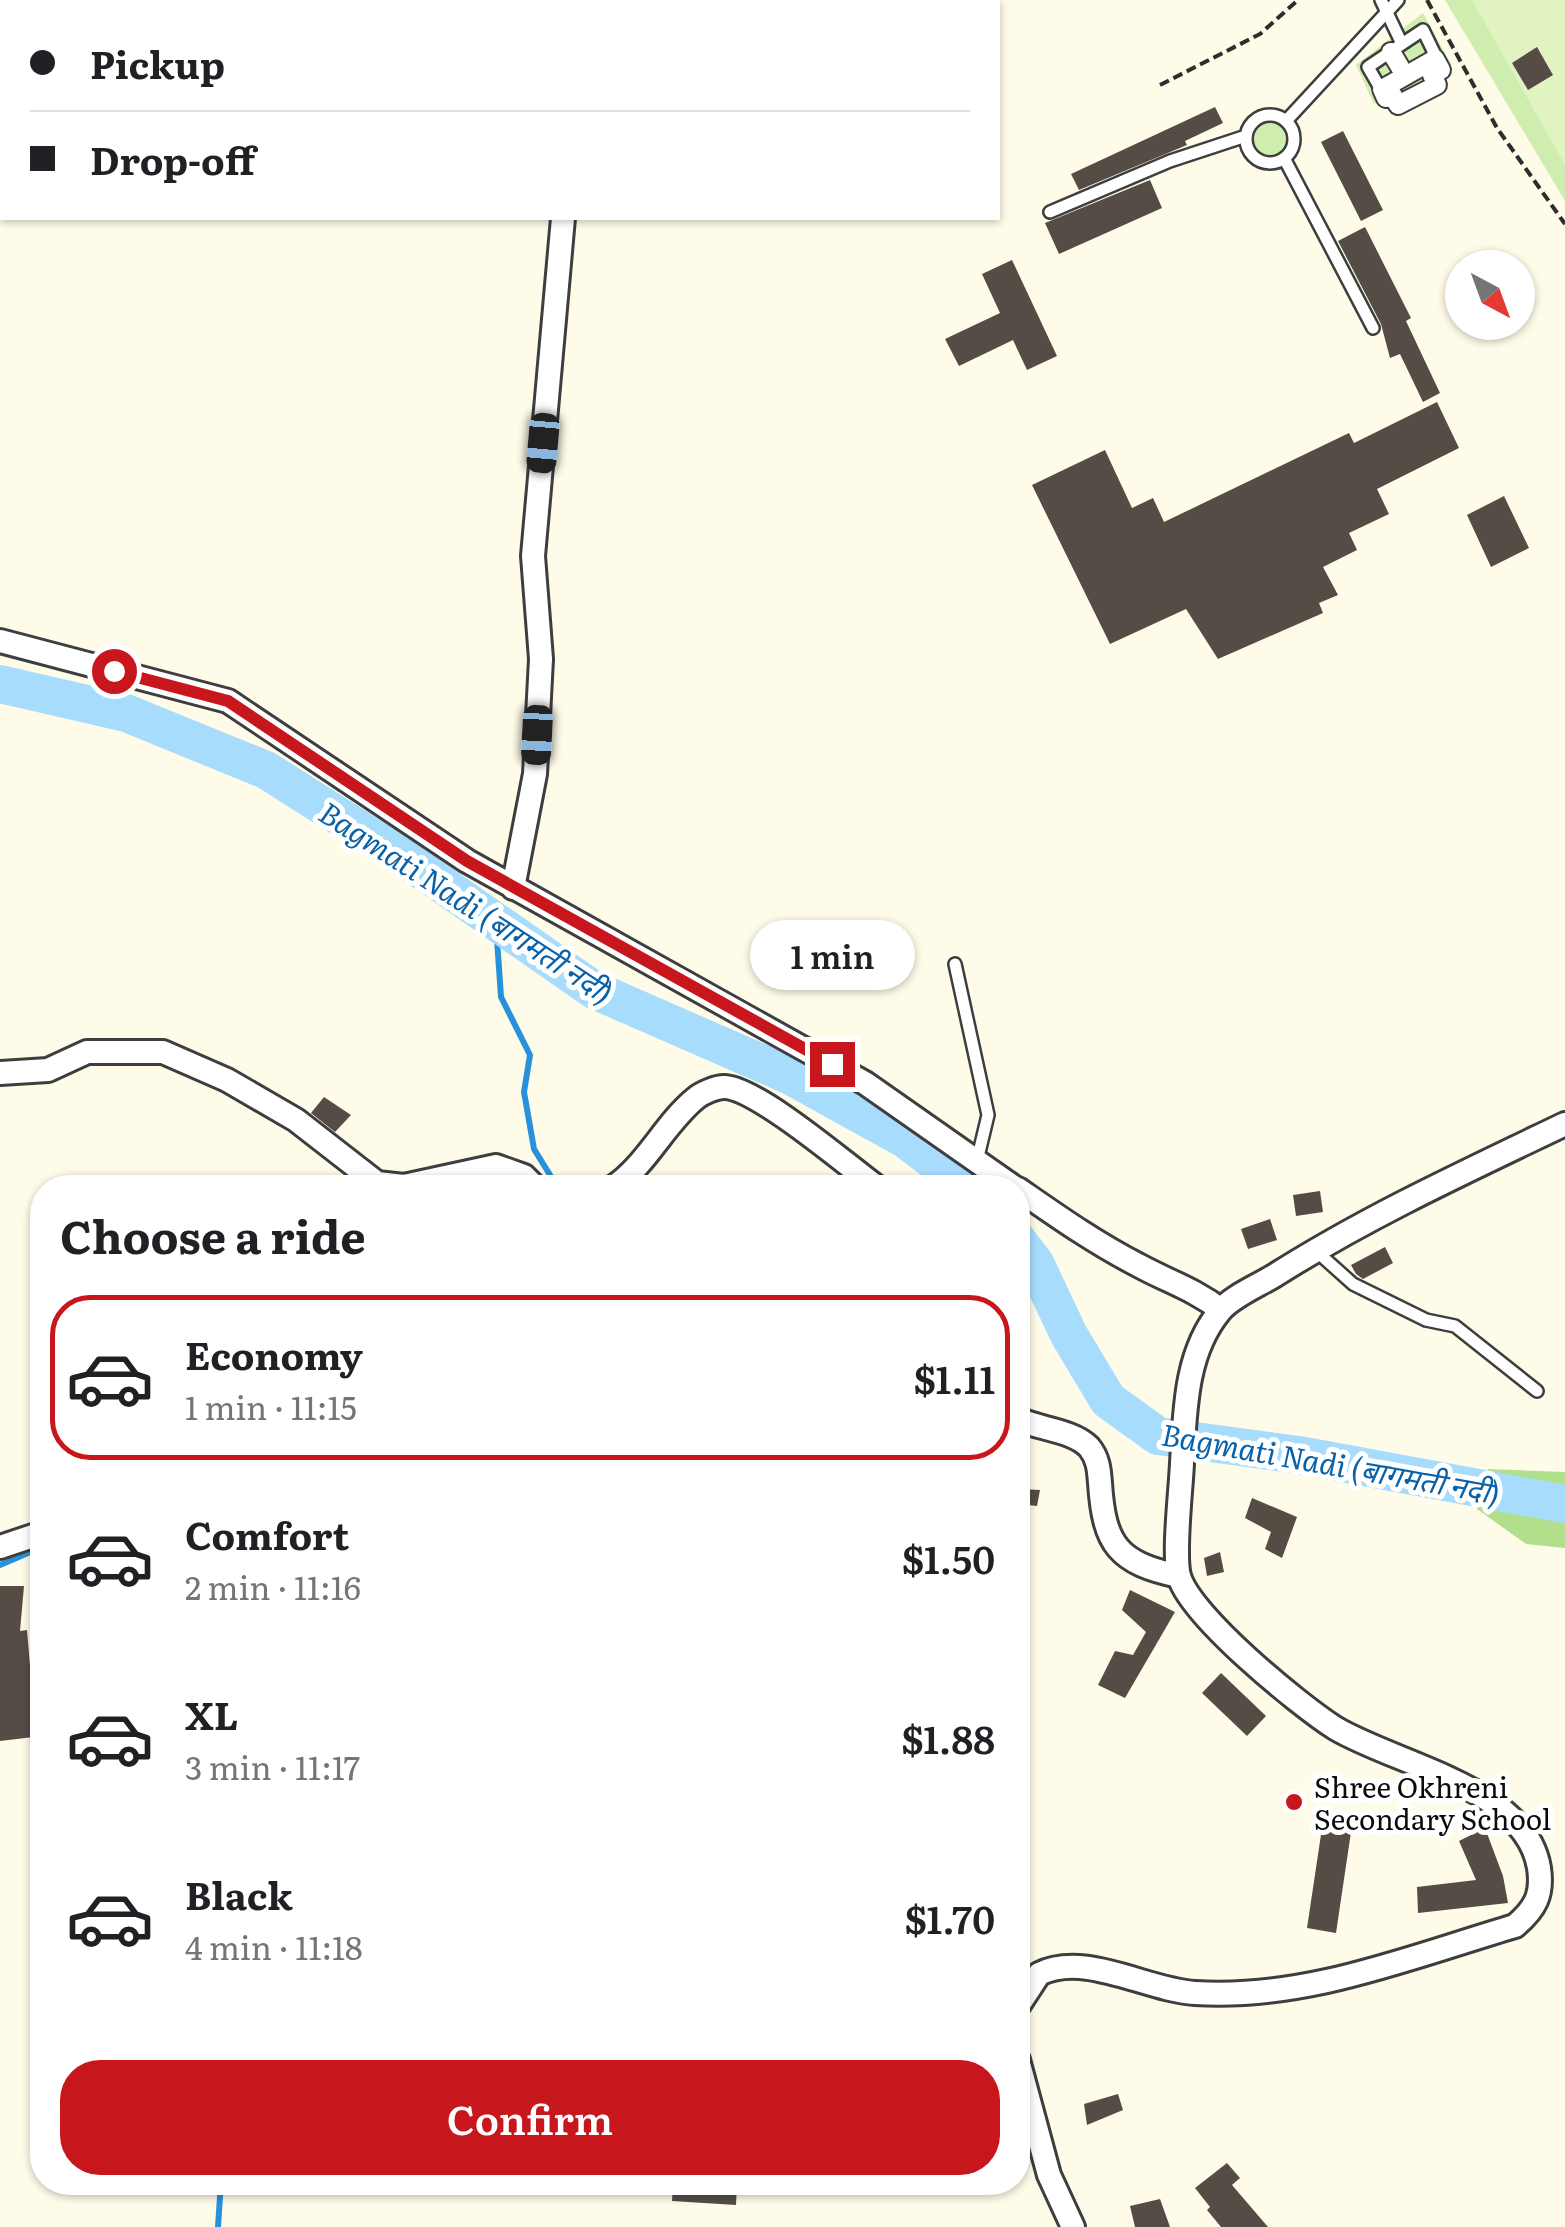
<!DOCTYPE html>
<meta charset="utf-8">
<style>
:root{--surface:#fff;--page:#f6f6f6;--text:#202124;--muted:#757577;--line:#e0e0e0;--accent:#c8161d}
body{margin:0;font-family:Literata,"Noto Sans Devanagari",serif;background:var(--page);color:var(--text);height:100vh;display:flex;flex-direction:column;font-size:38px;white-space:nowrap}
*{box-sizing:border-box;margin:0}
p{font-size:32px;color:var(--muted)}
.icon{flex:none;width:55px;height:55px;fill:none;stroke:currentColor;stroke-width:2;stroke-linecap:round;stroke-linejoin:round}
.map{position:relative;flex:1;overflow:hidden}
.details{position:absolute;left:30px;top:1175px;width:1000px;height:1020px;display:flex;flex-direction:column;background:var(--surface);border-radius:40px;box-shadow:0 2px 8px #0004}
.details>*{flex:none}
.top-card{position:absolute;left:0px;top:0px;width:1000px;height:220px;box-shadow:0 2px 8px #0004;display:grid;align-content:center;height:220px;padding:0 30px;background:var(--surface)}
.needle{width:65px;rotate:139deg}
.buttons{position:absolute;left:1445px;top:250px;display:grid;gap:20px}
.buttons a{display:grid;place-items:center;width:90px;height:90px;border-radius:50%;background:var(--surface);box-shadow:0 2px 8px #0004;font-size:50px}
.end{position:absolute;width:45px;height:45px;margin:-22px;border:12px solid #c8161d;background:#fff;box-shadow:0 0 0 5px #fff}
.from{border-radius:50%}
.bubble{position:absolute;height:70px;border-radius:35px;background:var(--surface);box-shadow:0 2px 8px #0004;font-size:32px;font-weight:600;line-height:70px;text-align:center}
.car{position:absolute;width:30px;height:60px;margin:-30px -15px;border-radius:12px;box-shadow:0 0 8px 2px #0007;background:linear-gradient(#222 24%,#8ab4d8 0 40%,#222 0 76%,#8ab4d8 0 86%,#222 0)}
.top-card b{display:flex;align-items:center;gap:35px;height:95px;font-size:38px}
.top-card b+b{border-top:2px solid var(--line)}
.top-card i{width:25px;height:25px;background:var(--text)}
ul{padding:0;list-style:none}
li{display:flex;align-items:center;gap:30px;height:165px;margin:0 20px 15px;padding:0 10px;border:5px solid transparent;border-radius:40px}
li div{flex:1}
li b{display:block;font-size:38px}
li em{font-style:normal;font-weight:600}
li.on{border-color:var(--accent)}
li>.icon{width:90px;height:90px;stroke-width:1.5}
h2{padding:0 30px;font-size:45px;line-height:120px}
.action{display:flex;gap:20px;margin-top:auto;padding:20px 30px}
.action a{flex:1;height:115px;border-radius:40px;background:var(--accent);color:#fff;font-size:40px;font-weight:600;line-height:115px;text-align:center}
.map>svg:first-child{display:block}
.green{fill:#cfedaf}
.forest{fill:#b1df8c}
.pitch{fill:#e2f3c2}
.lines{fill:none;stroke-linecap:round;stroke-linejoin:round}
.stream{stroke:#2792db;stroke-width:6}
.river{stroke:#a7dcfd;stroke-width:38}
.building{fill:#554c46}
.service-casing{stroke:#3e3e3e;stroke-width:16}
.pedestrian-casing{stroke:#3e3e3e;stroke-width:22}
.minor-casing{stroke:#3e3e3e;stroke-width:28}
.path{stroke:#2d2d2d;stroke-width:4;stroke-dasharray:10 5;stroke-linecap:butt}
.service{stroke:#fff;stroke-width:11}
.pedestrian{stroke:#fff;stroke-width:18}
.minor{stroke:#fff;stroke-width:22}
.route{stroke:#c8161d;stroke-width:12}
.poi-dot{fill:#c8161d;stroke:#fff;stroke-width:4}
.labels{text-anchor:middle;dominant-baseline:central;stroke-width:10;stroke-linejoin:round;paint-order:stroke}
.poi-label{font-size:28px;fill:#0b0b0b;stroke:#fff;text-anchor:start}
.water-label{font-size:30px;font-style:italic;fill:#0961a8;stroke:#fff}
</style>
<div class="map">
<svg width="1565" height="2227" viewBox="0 0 1565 2227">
<rect width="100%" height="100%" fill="#fffbe9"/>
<!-- green -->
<path class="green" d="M1445,0H1565V201Z
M1423,13L1451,64L1432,74L1437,85L1398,105L1392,95L1374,104L1356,65Z
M1251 139a18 18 0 1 1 36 0a18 18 0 1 1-36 0Z"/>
<!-- forest -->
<path class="forest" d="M1488,1469L1565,1472V1548L1526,1544L1477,1509Z"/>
<!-- pitch -->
<path class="pitch" d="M1472,0H1565V165Z"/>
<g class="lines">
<!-- stream -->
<path class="stream" d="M496,925L501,997L530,1055L524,1092L534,1149L558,1188
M0,1565L42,1547
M218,2227L221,2182"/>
<!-- river -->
<path class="river" d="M0,684L126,713L266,770L400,855L594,990L791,1076L905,1139L970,1188
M1018,1241L1035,1263L1069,1335L1108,1400L1158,1436L1299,1455L1565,1504"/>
</g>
<!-- building -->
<path class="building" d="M1537,47L1553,75L1528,90L1512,63Z
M1215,107L1223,123L1185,141L1187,145L1079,190L1071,174Z
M1343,131L1383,210L1361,221L1321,142Z
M1150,180L1162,208L1059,254L1045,223Z
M1365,227L1411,318L1406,321L1440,393L1423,402L1400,354L1390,358L1381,324L1338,241Z
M1012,260L1057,356L1027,370L1013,340L959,366L945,339L1000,313L982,274Z
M1437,402L1459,448L1377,489L1389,514L1349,533L1357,550L1323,567L1338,595L1319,603L1323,613L1218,659L1186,609L1110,644L1032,485L1105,450L1132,508L1153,498L1164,522L1349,433L1354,443Z
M1504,496L1529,548L1491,567L1467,515Z
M324,1097L351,1115L335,1132L311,1113Z
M1320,1191L1323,1212L1296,1216L1293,1195Z
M1270,1219L1277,1240L1248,1249L1241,1229Z
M1385,1247L1393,1263L1363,1279L1356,1274L1351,1265Z
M1018,1489L1040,1490L1037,1506L1018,1504Z
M1252,1498L1297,1517L1282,1558L1265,1549L1271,1532L1245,1518Z
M1220,1552L1224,1572L1207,1576L1204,1558Z
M0,1586H24L20,1631L27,1630L30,1666H42V1736L0,1741Z
M1130,1590L1175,1612L1125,1698L1098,1685L1115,1651L1133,1655L1146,1632L1122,1610Z
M1221,1673L1266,1716L1247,1736L1202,1693Z
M1322,1828L1351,1832L1336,1933L1307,1928Z
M1485,1828L1503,1876L1508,1903L1418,1913L1417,1887L1476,1880L1459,1841Z
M1118,2094L1123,2110L1087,2125L1084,2104Z
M1227,2163L1240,2178L1232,2185L1268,2227H1221L1207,2210L1210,2207L1195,2188Z
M673,2182H737L736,2205L672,2201Z
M1160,2199L1170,2227H1135L1130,2206Z"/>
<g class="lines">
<defs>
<path id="service" d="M1381,0L1402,44L1368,67L1383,93
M1402,44L1423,30L1439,63
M1246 139a24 24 0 1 1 48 0a24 24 0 1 1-48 0Z
M1286,121L1398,0
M1284,158L1373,328
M1050,212L1170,161L1246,136
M955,964L988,1115L977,1161
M1315,1250L1353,1284L1426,1320L1455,1326L1537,1391"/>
<path id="pedestrian" d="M1391,52L1400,67
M1435,59L1441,70L1432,75L1437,85L1398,105L1392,94L1386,98L1382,89Z"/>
<path id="minor" d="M582,2V0
M0,641L228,701L467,861L865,1083L1015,1188
M513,888L535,774L541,659L533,556L563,218
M0,1073L48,1070L87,1052H163L227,1080L296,1120L377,1183L404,1186L496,1166L524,1176L536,1188
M612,1188C647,1165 664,1124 696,1098C702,1093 716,1087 724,1087C756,1087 848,1166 878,1188
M1018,1189C1057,1216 1095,1243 1138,1265C1167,1281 1194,1289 1221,1310
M1018,1419C1039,1429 1072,1430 1089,1447C1098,1458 1099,1469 1100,1483C1104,1545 1118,1563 1179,1576
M0,1547L42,1533
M1018,2006L1039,1974C1085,1951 1146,1990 1195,1993C1306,2000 1410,1957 1515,1926C1535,1909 1543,1895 1539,1868C1526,1787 1397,1765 1335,1728C1299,1705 1190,1616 1179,1576C1173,1554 1181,1489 1182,1463C1185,1412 1185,1353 1220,1311C1232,1296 1260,1285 1277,1274C1369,1216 1467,1171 1565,1124
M1018,2060L1049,2175L1073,2227"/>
</defs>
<!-- service casing -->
<use href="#service" class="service-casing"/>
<!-- pedestrian casing -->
<use href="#pedestrian" class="pedestrian-casing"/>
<!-- minor casing -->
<use href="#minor" class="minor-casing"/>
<!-- path -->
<path class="path" d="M1427,0L1497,128L1565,224
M1160,85L1260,34L1298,0"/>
<!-- service -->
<use href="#service" class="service"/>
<!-- pedestrian -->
<use href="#pedestrian" class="pedestrian"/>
<!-- minor -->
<use href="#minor" class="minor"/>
</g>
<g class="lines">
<!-- route -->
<path class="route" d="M114,671L228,701L467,861L832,1064"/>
</g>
<!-- markers -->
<circle class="poi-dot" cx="1294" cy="1802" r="10"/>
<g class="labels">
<!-- poi labels -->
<g class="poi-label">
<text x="1314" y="1786">Shree Okhreni<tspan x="1314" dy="32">Secondary School</tspan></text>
</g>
<!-- water labels -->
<g class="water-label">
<text transform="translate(467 901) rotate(33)">Bagmati Nadi (बागमती नदी)</text>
<text transform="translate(1331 1462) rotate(10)">Bagmati Nadi (बागमती नदी)</text>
</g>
</g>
</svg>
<div class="buttons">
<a><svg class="needle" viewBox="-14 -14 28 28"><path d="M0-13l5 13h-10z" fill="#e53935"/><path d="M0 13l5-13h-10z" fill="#757577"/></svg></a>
</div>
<i class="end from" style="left:114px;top:671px"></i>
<i class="end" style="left:832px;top:1064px"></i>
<div class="bubble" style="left:750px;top:920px;width:165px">1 min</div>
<i class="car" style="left:543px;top:443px;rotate:185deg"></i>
<i class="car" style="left:537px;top:735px;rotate:183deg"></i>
<div class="top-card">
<b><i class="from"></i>Pickup</b>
<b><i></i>Drop-off</b>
</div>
<section class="details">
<h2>Choose a ride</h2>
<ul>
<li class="on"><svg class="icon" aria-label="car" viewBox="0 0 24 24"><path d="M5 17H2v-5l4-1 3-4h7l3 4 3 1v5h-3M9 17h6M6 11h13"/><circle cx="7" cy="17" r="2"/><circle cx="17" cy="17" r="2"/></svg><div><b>Economy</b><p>1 min · 11:15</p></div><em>$1.11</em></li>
<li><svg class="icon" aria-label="car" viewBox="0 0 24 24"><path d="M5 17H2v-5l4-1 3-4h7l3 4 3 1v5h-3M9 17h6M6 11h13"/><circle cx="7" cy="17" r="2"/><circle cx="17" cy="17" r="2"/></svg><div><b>Comfort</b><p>2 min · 11:16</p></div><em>$1.50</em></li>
<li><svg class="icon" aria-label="car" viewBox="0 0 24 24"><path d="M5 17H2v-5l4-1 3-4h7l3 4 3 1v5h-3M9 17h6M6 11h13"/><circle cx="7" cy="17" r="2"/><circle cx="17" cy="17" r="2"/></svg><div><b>XL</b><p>3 min · 11:17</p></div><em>$1.88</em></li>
<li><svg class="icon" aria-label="car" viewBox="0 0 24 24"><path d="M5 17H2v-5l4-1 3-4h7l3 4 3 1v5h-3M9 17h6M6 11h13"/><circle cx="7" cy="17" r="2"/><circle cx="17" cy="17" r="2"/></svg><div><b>Black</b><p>4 min · 11:18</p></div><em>$1.70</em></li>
</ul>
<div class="action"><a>Confirm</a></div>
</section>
</div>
